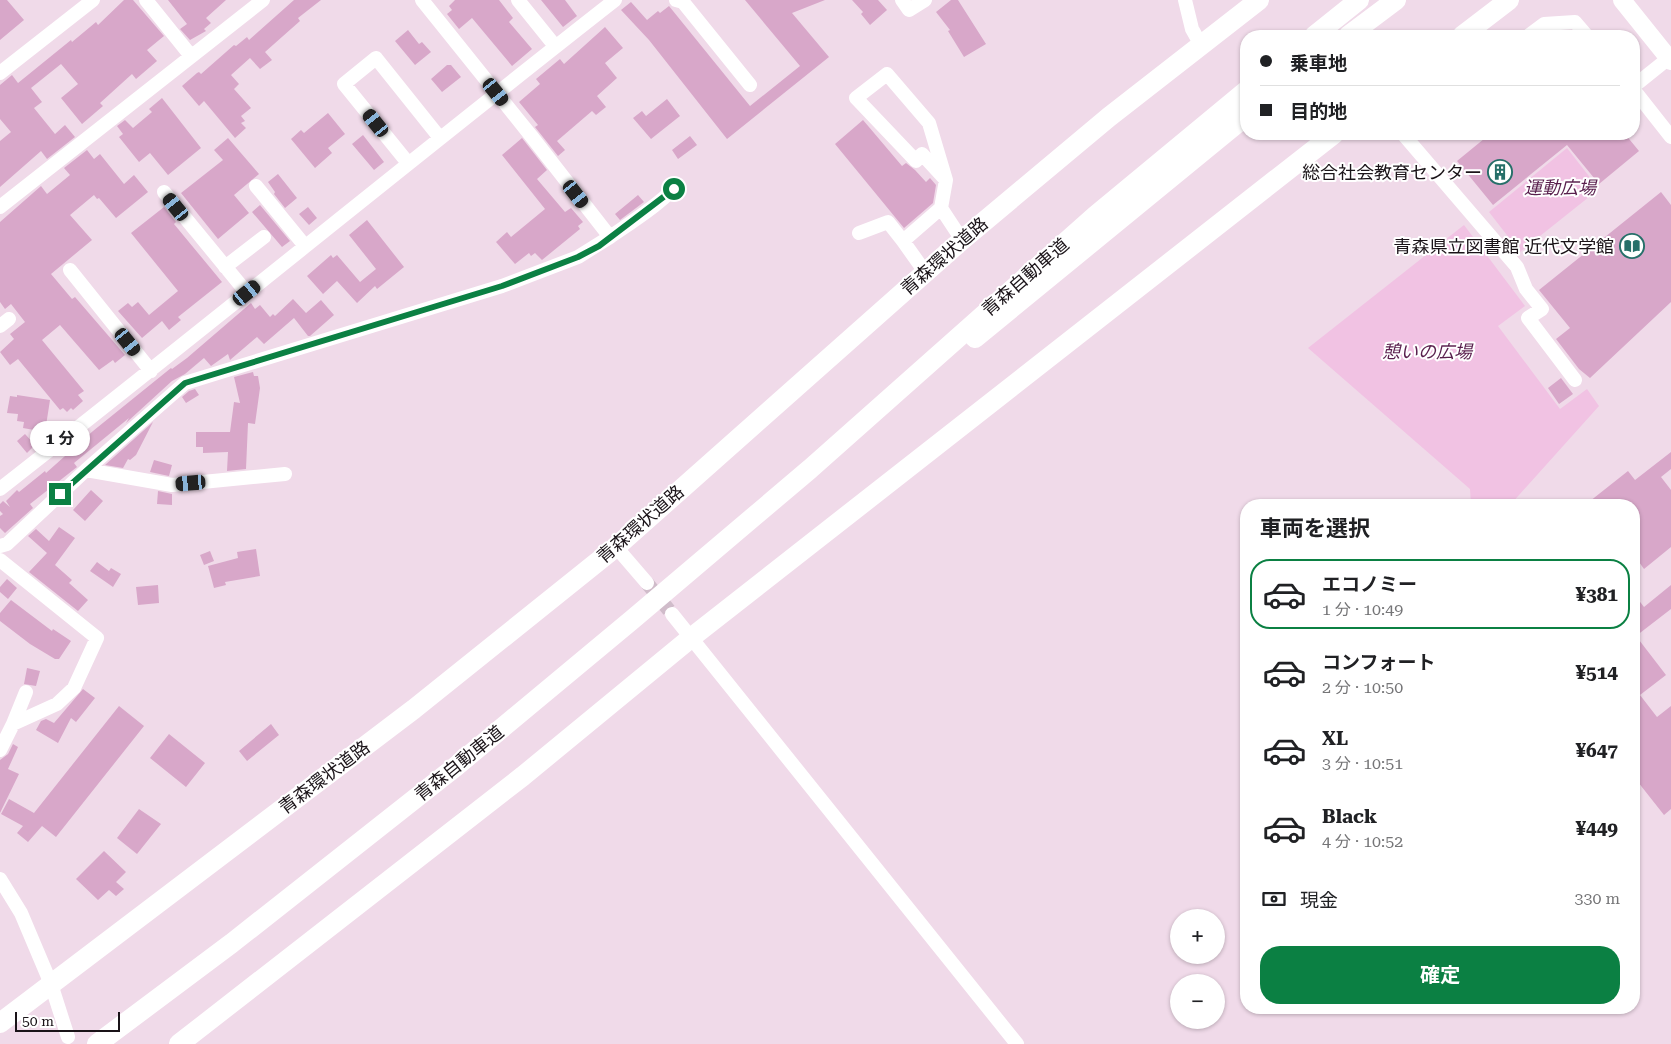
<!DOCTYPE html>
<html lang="ja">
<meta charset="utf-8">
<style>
:root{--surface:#fff;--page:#f6f6f6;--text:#202124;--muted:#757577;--line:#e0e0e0;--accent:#0b8043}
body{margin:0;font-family:"Roboto Serif","Noto Sans JP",serif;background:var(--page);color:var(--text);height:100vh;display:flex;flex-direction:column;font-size:19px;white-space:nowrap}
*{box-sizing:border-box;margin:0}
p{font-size:16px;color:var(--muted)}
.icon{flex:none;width:28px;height:28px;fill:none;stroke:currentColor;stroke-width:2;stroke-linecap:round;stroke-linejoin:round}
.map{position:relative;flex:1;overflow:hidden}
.side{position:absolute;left:1240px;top:499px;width:400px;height:515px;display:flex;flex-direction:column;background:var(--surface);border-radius:20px;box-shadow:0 1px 4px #0004}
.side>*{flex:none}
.top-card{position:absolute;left:1240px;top:30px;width:400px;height:110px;border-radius:20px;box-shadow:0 1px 4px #0004;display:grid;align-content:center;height:110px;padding:0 20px;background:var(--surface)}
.controls{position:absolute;left:1170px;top:909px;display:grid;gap:10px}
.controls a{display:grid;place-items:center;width:55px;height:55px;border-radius:50%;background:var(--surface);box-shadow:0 1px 4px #0004;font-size:25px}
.scale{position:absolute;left:15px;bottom:12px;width:105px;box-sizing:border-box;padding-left:5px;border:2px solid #1a1318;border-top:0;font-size:14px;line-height:18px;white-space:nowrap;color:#1a1318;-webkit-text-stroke:4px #fff;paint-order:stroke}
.end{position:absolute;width:22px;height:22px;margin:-11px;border:6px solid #0b8043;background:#fff;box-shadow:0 0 0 2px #fff}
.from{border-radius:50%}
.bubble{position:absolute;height:35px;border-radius:18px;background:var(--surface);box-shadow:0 1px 4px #0004;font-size:16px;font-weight:700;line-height:35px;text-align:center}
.car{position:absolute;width:15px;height:30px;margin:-15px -8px;border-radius:6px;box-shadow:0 0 4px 1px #0007;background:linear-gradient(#222 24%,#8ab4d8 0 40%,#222 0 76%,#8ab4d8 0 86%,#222 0)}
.top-card b{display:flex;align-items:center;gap:18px;height:48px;font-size:19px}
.top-card b+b{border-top:1px solid var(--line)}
.top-card i{width:12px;height:12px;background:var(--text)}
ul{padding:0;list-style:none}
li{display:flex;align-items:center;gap:15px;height:70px;margin:0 10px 8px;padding:0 10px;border:2px solid transparent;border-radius:20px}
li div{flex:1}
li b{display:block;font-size:19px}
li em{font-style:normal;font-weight:700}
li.selected{border-color:var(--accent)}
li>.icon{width:45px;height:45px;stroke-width:1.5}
h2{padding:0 20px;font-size:22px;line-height:60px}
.pay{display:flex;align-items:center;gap:12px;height:55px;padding:0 20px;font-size:19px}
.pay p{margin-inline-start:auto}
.primary-button{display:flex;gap:10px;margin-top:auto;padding:10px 20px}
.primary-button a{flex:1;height:58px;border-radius:20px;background:var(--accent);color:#fff;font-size:20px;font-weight:700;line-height:58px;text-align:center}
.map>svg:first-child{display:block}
.green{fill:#f1c2e3}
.building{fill:#d8a7c9}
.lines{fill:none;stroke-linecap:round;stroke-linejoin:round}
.minor-tunnel{stroke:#d0bcca;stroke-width:14;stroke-dasharray:14 7;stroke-linecap:butt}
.minor{stroke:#fff;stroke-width:14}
.major{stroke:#fff;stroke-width:18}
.highway{stroke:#fff;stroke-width:20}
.route{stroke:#0b8043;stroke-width:6}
.labels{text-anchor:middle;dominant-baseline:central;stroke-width:4;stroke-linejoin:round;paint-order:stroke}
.poi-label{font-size:18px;fill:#1a1318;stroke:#fff;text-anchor:end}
.park-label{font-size:18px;font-style:italic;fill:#591f4d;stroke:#fff}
.street-label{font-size:18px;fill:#1a1318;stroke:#fff}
</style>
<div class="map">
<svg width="1671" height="1044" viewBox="0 0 1671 1044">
<rect width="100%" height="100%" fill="#f0dae9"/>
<!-- green -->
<path class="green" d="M1567,148L1599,189L1520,252L1489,212Z
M1464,225L1525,306L1498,326L1560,409L1587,389L1599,406L1510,505H1471L1470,489L1308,348Z"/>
<!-- building -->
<path class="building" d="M0,0H7L24,20L0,40Z
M124,0H133L164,36L147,50L157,61L136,79L132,74L100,103L103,106L82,124L61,98L78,84L61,64L31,88L42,102L34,108L55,134L65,125L75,137L47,159L41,151L0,187V141L11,132L0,119V85L12,75L18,83L71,40L72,42L96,22L98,25Z
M168,0H226L206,18L211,23L204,29L206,31L190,40L180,29L187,24Z
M294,0H321L298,18L300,21L265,52L272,60L260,69L250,58L231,75L239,84L234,89L251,108L241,116L245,121L241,123L246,128L235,138L204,101L199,106L182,86L197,73L199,72L201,74L234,45L236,46L247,37L249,40Z
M455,0H499L513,18L509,22L532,49L512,66L472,18L459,29L447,14L452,10L449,6Z
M541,0H565L577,16L563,27Z
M745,0H825L792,13L829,57L727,139L649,40L621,10L631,2L647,20L658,11L660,13L669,6L750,106L800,66Z
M852,0H878L887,10L870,25L861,14L863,12Z
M951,0H958L986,44L964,57L948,31L950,30L936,12Z
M605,27L623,48L605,63L617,78L597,96L606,107L596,115L592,111L557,141L565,150L558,156L535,127L538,125L519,102L540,84L536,79L560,59L564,64Z
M408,30L419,44L422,42L431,52L415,65L395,41Z
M447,65H451L461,77L442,92L431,79Z
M162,98L201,148L168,175L150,153L139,162L119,137L123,134L117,126L125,120L133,128L152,112L149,109Z
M667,99L680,116L651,139L633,118L642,111L646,116Z
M328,113L345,134L328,148L332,153L315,168L291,139L301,130L304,133Z
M863,120L902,166L906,163L915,170L926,182L930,178L936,185L933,203L904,228L835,144Z
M1490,134H1625L1639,151L1599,184L1567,145L1493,205L1457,161Z
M363,135L384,162L374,170L352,144Z
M690,136L697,145L678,159L672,150Z
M228,138L259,174L234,195L249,213L218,239L181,193L223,160L214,150Z
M522,138L547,170L537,179L565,212L571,208L583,222L578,226L580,229L542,260L535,253L531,256L529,253L515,264L496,242L507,232L511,237L545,209L502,155Z
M87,150L94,159L100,154L124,184L134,175L148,192L116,218L99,198L97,199L94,195L70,215L92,240L51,274L72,299L75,297L125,355L115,363L113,360L99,370L60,325L42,340L84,391L78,395L83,401L73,410L71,408L67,412L63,408L60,410L18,359L10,365L0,352L14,339L10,334L25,322L11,304L5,309L0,302V222L41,186L47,194L70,175L64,168Z
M278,174L297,198L285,208L274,194L275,192L268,182Z
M1661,192L1671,205V302L1590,378L1579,369L1556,339L1570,328L1539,290Z
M638,195L644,202L620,220L615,214Z
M260,205L290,241L282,247L252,212Z
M164,207L176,222L174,224L222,282L178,317L181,320L169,330L162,321L142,338L118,311L128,303L132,307L138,302L149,315L178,291L131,233Z
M308,207L317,218L309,225L299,214Z
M367,220L404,267L377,289L375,286L357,303L337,281L323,294L307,276L331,255L333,258L337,255L360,282L376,269L349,235Z
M293,299L306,313L321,300L334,315L310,336H308L294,318L264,344L257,337L230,360L228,354L211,366L204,358L185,374L172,381L126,423L129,418L74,463L77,467L30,504L33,508L5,533L0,528V516L3,514L0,511V504L3,501L10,507L6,501L17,490L19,492L45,471L46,473L93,431L171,368L172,369L187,358L251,303L255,309L260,305L270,317L273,314L275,316Z
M253,372L254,376H258L260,388L255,424L248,423L246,469L227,471L228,452L203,453V447H196V432H230L234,402L240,403L234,377Z
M1561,378L1573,394L1559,404L1548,388Z
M195,389L199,395L186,403L182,397L189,391Z
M17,395L50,400L45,432L23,428L24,422L17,421L18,414L7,413L10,396L17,397Z
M153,422L136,455L130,460L128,459L123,468L105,465Z
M25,434L35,445L27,453L17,441Z
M1671,452V469L1661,477L1671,490V547L1644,569L1634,555V505H1585L1628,471L1635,480Z
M154,460L172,465L169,476L150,472Z
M91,490L103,501L85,521L73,510Z
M158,491L172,494V505L157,504Z
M59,527L75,538L55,565L72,580L69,583L88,600L78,611L29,572L47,553L28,536L36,529L49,541Z
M256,549L260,576L225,582L226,585L214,588L208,566L238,558L237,552Z
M210,551L214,561L204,565L200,555Z
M97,562L109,571L111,568L121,574L113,587L90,571Z
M7,579L17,588L8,599L0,592V587Z
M158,585L159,603L138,605L136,587Z
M1671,585V609L1636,636L1666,675L1640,695L1657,717L1671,706V809L1664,815L1634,777V594L1644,607Z
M11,600L52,631L53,629L71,641L59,659H55L30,644L0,621V613Z
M27,668L40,671L36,686L24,684Z
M83,689L95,698L76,722L71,718L58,743L36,730L41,721L46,719L54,723Z
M119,706L144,726L56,837L42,826L28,842L17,833L23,826L1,814L9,799L34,813Z
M271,724L279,735L247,761L239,751Z
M169,734L205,763L186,787L150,758Z
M13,744L18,747L8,769L19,774L0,813V760L8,754Z
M139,809L161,824L137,854L117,838Z
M104,851L126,872L116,882L124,889L116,896L109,890L98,900L76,879Z"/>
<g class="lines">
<!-- minor-tunnel -->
<path class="minor-tunnel" d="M647,583L672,614"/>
<!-- minor -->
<path class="minor" d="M146,0L191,56
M422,0L532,137L610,237C624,227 671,197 676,184
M518,0L555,46
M676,0L683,2L750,85
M902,0L909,10L925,0
M1185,0L1192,29L1201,45
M1528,36L1544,24L1575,22L1587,36
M0,73L93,0
M1634,86L1669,58
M1634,90L1671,137
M1403,134L1517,267L1526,289L1542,309L1528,318L1575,380
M408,163L344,84L376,58L440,138
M256,186L305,246
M164,192L247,293
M0,207L263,0
M941,208L946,180L929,123L887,74L856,98L916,161L922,154L946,180
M859,233L888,222L903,241
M225,267L264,237
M70,270L151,371
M925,272L903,241L941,208L962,240
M0,326L9,319
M86,470L185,383L502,286L578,257L610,237
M0,489C206,328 408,162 615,0
M0,546L7,544L86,470L172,485L285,474
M616,547L647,583
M0,560L97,638L74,688L57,704L13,724
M672,614L1017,1044
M0,750L13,724L26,692
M0,879L21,913L51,984L68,1037"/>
<!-- major -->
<path class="major" d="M1622,0L1671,61"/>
<!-- highway -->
<path class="highway" d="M1314,36L1359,0
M1348,36L1396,0
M1462,36L1509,0
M975,338L1246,116
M0,1023L414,709L616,547L962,240L1109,117L1259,0
M97,1044L232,943L454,768L633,619L810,469L1095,216L1246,91
M179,1044L523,776L692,637L1334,134"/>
</g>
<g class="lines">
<!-- route -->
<path class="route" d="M60,494L185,383L502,286L578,257L599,246L674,189"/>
</g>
<!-- icons -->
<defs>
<symbol id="building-ring" viewBox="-11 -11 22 22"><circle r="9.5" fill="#fff" stroke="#266f69" stroke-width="1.5"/><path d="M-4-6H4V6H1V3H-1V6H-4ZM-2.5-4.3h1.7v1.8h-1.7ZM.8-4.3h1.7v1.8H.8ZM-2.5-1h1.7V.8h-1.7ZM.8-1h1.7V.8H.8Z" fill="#266f69"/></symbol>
<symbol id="library-ring" viewBox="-11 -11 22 22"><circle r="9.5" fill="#fff" stroke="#266f69" stroke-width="1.5"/><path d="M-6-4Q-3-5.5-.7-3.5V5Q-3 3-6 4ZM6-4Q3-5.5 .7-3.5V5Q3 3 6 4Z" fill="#266f69"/></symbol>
</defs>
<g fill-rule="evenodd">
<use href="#building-ring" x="1486" y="158" width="28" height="28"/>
<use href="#library-ring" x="1618" y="232" width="28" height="28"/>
</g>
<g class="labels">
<!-- poi labels -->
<g class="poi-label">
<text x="1482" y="172">総合社会教育センター</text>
<text x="1614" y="246">青森県立図書館 近代文学館</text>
</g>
<!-- park labels -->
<g class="park-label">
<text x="1560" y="187">運動広場</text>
<text x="1427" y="351">憩いの広場</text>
</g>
<!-- street labels -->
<g class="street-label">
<text transform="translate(944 256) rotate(-41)">青森環状道路</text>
<text transform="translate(1025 277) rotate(-41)">青森自動車道</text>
<text transform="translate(640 524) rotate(-41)">青森環状道路</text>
<text transform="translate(459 763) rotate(-39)">青森自動車道</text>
<text transform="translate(324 777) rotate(-37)">青森環状道路</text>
</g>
</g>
</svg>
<div class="controls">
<a>+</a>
<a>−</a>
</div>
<div class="scale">50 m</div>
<i class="end from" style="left:674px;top:189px"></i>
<i class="end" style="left:60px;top:494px"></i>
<div class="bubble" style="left:30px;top:421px;width:60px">1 分</div>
<i class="car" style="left:496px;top:92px;rotate:141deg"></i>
<i class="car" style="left:376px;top:123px;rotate:321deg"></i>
<i class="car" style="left:576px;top:194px;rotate:142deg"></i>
<i class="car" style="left:176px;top:207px;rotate:321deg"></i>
<i class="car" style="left:247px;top:293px;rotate:51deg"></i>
<i class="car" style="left:128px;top:342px;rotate:141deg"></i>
<i class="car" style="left:191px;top:483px;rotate:265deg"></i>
<div class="top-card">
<b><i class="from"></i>乗車地</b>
<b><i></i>目的地</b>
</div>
<section class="side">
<h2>車両を選択</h2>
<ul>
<li class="selected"><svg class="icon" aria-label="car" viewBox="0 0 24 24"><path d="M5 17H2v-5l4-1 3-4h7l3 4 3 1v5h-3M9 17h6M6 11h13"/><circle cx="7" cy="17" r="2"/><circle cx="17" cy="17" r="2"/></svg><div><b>エコノミー</b><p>1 分 · 10:49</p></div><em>¥381</em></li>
<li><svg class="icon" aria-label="car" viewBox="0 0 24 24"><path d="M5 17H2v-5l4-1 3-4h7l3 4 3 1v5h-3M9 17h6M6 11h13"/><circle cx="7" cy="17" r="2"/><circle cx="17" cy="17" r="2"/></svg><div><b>コンフォート</b><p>2 分 · 10:50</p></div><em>¥514</em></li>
<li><svg class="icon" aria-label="car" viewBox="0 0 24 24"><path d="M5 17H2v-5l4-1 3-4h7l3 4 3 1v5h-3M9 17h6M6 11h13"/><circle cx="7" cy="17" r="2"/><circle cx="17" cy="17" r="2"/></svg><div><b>XL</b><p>3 分 · 10:51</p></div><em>¥647</em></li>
<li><svg class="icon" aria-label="car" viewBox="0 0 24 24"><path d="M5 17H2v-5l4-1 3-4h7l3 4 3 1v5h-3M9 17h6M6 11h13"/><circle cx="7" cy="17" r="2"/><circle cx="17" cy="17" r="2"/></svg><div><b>Black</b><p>4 分 · 10:52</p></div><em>¥449</em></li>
</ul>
<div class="pay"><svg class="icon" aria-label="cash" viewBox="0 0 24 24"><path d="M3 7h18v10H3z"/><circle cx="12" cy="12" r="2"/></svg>現金<p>330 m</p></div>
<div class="primary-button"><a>確定</a></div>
</section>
</div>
